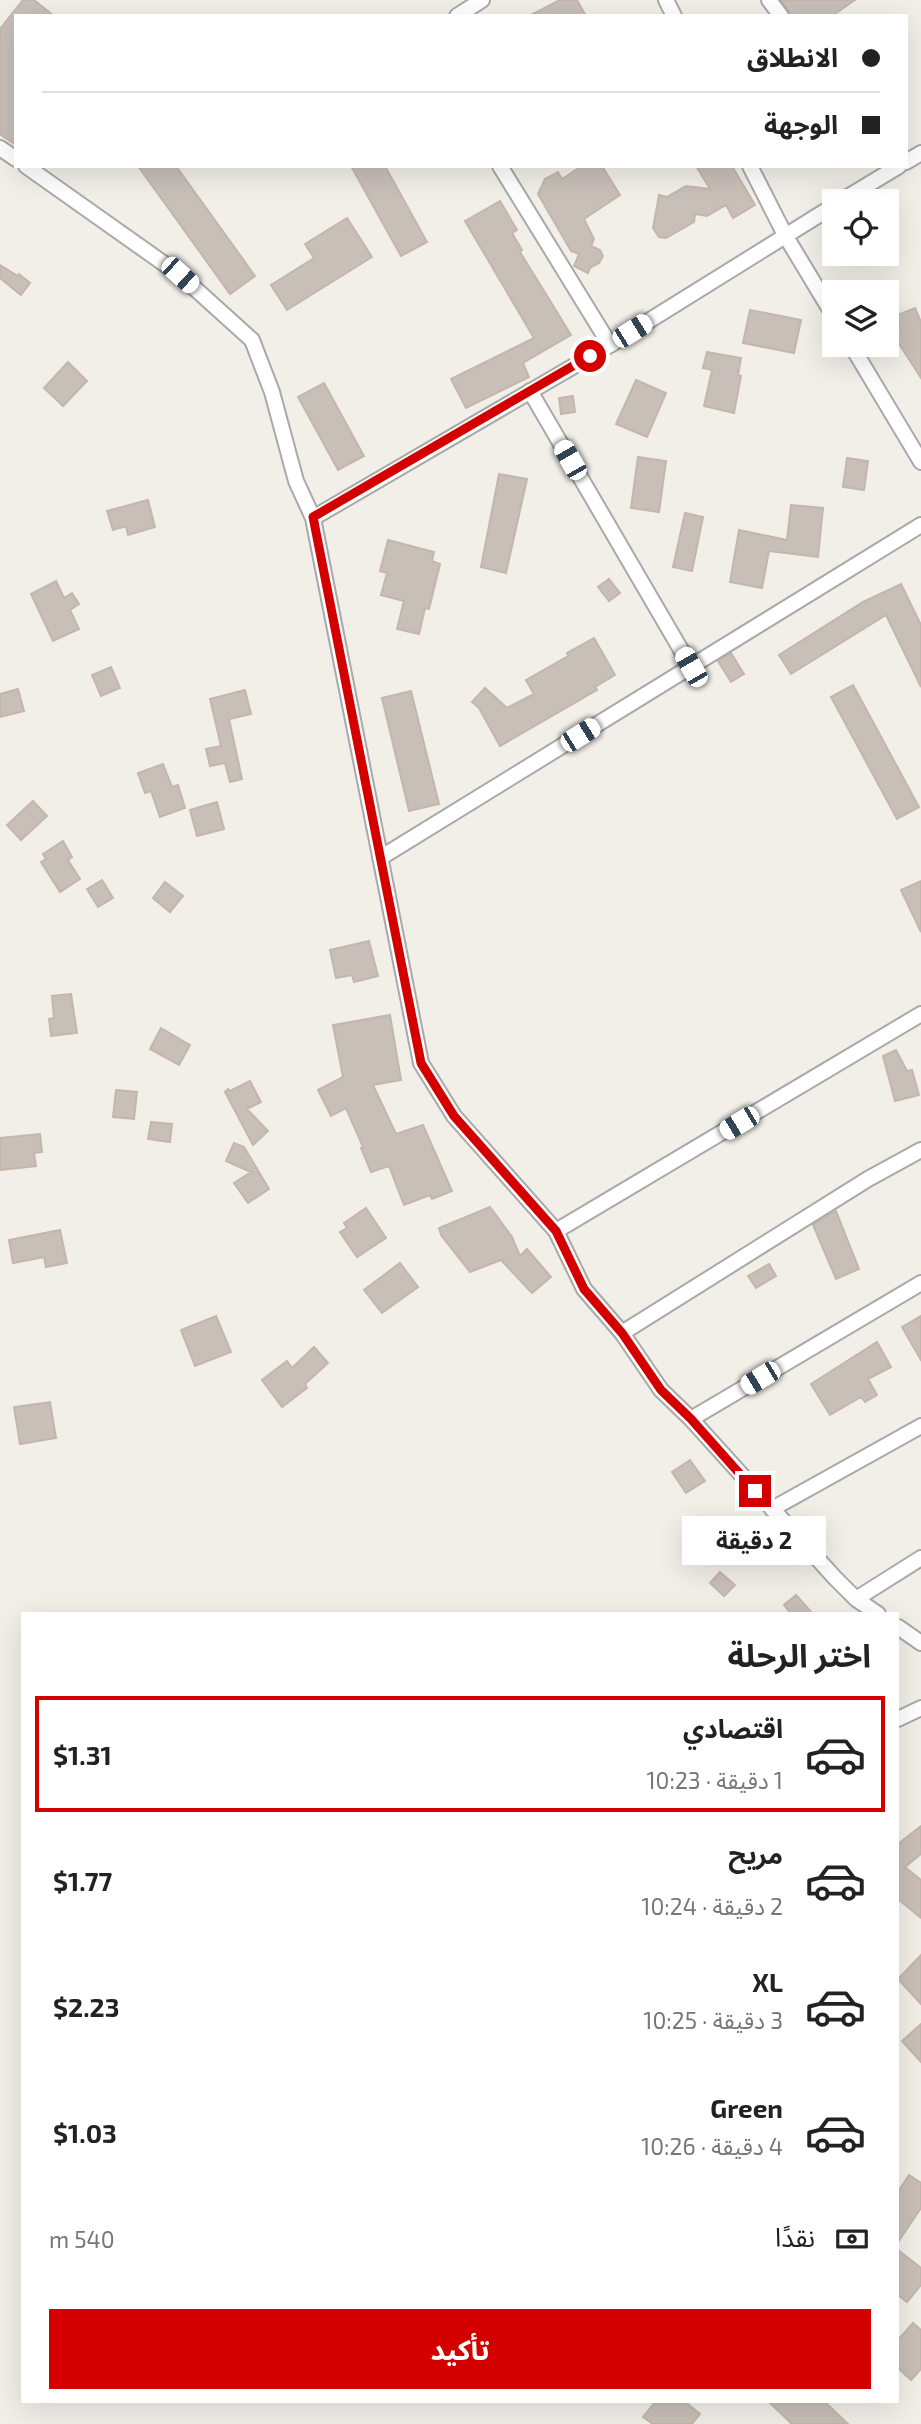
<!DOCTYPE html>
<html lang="ar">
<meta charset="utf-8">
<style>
:root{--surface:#fff;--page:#f2f2f2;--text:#222;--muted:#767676;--line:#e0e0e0;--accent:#d40000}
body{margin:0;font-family:"Exo 2","Noto Sans Arabic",sans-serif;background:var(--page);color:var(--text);direction:rtl;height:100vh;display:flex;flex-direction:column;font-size:26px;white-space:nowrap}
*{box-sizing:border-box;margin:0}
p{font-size:23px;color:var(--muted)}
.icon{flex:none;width:38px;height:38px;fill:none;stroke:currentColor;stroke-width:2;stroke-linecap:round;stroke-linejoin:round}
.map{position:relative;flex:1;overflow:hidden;direction:ltr}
.side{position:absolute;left:21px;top:1612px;width:878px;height:791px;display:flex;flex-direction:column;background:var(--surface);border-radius:0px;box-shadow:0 7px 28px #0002;direction:rtl}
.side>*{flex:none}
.guide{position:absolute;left:14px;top:14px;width:894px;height:154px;border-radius:0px;box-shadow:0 7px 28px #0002;direction:rtl;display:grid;align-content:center;height:154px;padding:0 28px;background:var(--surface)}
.fabs{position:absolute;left:822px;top:189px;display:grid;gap:14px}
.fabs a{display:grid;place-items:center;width:77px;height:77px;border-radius:0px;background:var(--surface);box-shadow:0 7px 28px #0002;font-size:35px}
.end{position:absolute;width:32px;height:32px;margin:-16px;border:9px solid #d40000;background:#fff;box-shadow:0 0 0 4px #fff}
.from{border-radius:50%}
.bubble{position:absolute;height:49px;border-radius:0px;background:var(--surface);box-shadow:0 7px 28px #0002;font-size:23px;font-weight:700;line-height:49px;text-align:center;direction:rtl}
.car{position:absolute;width:21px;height:42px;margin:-21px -10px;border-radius:9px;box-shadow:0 0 5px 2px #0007;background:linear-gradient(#fff 24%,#345 0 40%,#fff 0 76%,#345 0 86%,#fff 0)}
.guide b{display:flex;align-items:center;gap:24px;height:66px;font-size:26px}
.guide b+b{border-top:2px solid var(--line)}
.guide i{width:18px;height:18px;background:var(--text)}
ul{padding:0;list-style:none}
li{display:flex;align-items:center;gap:21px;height:116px;margin:0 14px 10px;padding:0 14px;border:4px solid transparent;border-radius:0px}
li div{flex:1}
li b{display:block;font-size:26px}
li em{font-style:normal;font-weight:700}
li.active{border-color:var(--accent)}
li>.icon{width:63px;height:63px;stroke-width:1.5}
h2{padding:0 28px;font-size:32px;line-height:84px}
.pay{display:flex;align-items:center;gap:18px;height:77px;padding:0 28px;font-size:26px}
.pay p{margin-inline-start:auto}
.action{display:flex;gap:14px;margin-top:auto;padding:14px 28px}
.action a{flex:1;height:80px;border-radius:0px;background:var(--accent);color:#fff;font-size:28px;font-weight:700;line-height:80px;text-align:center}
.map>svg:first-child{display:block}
.building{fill:#c7bfb8;stroke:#c4b6ab;stroke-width:2}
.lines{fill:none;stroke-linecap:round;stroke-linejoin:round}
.street-casing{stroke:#a9a9a9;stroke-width:18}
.street{stroke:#fff;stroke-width:14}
.route{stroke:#d40000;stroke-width:9}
</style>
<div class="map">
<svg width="921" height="2424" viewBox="0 0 921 2424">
<rect width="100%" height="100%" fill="#f2efe9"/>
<!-- building -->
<path class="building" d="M23,0H34L54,16H16V145L0,134V29Z
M560,0H577L586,16H529Z
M781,0H855L832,16H791Z
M138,166H176L255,276L230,294Z
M351,166H385L427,242L401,256Z
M582,166H602L620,195L584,219L594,239L591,246L600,250L603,256L599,263L590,268L588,273L574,266L579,254L571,251L538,194L545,179L558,172L562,179Z
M696,166H732L755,205L733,218L726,205L707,216L695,214L694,222L666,238L659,237L653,228L659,195L667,197L686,186L710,189Z
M500,201L517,230L512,233L522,250L520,252L571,335L523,363L529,377L466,408L451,379L534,338L465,221Z
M347,218L372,257L287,310L271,285L314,258L305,244Z
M0,265L18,276L19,274L30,283L21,295L0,278Z
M915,308L921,322V378L894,336L901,331L895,316Z
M750,310L801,320L794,353L743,343Z
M707,352L741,358L738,375L741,376L734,413L704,406L712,370L703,368Z
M68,362L87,381L63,406L44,388Z
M636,380L666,393L647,437L616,424Z
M324,383L364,456L338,470L298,397Z
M573,396L575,412L561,414L559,398Z
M638,457L666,461L659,512L631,508Z
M847,458L868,461L864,490L843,487Z
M499,474L527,479L506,573L481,567Z
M148,500L155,527L128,535L126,526L113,530L107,511Z
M791,505L823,508L818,557L769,551L762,588L730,582L739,530L787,540Z
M685,513L703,517L692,571L673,567Z
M388,540L434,552L432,561L440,564L429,609L425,608L419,634L397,629L404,601L381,595L387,573L380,571Z
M609,579L620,593L609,601L598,587Z
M56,581L64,598L72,593L79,604L70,610L79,629L53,641L31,594Z
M901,584L921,625V687L886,615L791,674L779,655L863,602Z
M594,638L615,675L595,687L597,690L500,746L479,708L472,702L485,688L507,708L534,694L526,680L568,656L567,653Z
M731,653L744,674L731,682L718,661Z
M111,667L120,688L101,696L92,675Z
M853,685L919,807L897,819L831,697Z
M18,689L24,711L0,717V694Z
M245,690L251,714L229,719L242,779L230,782L225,763L210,766L206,749L221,746L210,699Z
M411,691L439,804L409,811L382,698Z
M163,764L172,787L178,785L185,808L160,817L151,791L145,793L138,773Z
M33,801L47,816L21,840L7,825Z
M217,802L224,829L197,836L190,810Z
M63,841L72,857L68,860L80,879L60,892L41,862L46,859L43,854Z
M102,880L113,898L98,907L87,889Z
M921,881V932L901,890Z
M165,882L183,896L170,912L153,898Z
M369,941L378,976L354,982L352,975L336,978L330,950Z
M71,994L77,1033L51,1036L49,1019L54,1018L52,996Z
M390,1015L401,1080L373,1085L396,1134L423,1125L452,1191L432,1199L430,1195L404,1205L389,1166L371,1172L361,1148L363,1147L346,1108L331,1116L318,1090L343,1077L333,1025Z
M161,1028L190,1045L179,1065L150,1049Z
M896,1050L907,1071L912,1070L919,1095L895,1101L883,1056Z
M250,1081L261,1102L247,1109L268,1131L253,1145L225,1092L228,1089L230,1091Z
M116,1090L137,1092L134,1119L113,1117Z
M151,1122L172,1124L170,1142L148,1139Z
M40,1134L42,1152L34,1153L36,1166L0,1170V1138Z
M234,1143L244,1147L269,1189L248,1203L234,1183L251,1172L226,1161Z
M490,1207L512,1237L520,1256L527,1249L551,1277L532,1293L501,1260L470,1272L441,1235L439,1228Z
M366,1208L386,1238L357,1257L340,1232L347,1228L344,1223Z
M836,1211L859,1269L836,1279L813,1225Z
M60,1230L67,1263L46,1267L44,1257L13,1263L9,1240Z
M400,1263L418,1287L382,1313L364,1290Z
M769,1264L776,1276L756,1288L748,1276Z
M216,1316L231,1352L195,1366L181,1330Z
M921,1316V1360L902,1327Z
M877,1342L891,1367L868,1379L877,1395L865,1402L861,1397L830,1415L811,1384Z
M314,1347L328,1363L305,1384L307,1388L282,1407L262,1380L287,1361L292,1368Z
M50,1402L56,1438L20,1444L14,1407Z
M690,1460L705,1481L686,1493L672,1472Z
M720,1572L735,1585L724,1596L710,1583Z
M796,1595L813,1614H791L784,1605Z
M921,1826V1854L905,1867L921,1880V1918L898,1899V1844Z
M921,1955V2004L898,1979Z
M921,2024V2062L902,2041Z
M909,2175L921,2183V2208L898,2242V2192Z
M898,2250L921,2268V2285L907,2302L898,2295Z
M913,2323L921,2330V2369L911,2380L898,2368V2340Z
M656,2401H684L700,2414L692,2424H653L643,2417Z
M768,2401H824L848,2424H792Z"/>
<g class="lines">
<defs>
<path id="street" d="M666,0L674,16
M769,0L781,16
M457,16L482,0
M0,148L16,159
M906,162L921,153
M26,166L180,275L252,340L272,392L296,481L313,518
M500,166L610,345
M750,166L785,235L835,318
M841,201L899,166
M835,205L610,345L313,518L421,1063L454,1116L556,1231L584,1289L622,1333L661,1390L691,1419L835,1578L856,1599L878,1614
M851,345L921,462
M530,391L691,667
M380,858L921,525
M556,1231L921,1014
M622,1333L868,1179L921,1150
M691,1419L921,1283
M772,1509L921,1426
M856,1599L921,1558
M898,1627L921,1643
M898,1719L921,1708"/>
</defs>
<!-- street casing -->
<use href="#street" class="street-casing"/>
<!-- street -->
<use href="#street" class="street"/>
</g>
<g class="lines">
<!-- route -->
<path class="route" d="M590,356L313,517L421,1063L454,1116L556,1231L584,1289L622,1333L661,1390L691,1419L755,1491"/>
</g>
</svg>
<div class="fabs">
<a><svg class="icon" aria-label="locate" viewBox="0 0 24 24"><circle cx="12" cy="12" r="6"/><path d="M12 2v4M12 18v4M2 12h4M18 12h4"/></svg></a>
<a><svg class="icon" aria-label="layers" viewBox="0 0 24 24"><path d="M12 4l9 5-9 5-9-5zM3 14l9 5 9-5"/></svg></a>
</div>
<i class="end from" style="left:590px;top:356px"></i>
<i class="end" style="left:755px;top:1491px"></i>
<div class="bubble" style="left:682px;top:1516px;width:144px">2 دقيقة</div>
<i class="car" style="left:180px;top:275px;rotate:132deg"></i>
<i class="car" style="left:632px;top:331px;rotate:58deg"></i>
<i class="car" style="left:570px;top:460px;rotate:330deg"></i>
<i class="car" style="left:691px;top:667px;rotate:330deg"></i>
<i class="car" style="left:580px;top:735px;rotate:58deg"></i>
<i class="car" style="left:739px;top:1123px;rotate:239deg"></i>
<i class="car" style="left:760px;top:1378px;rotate:239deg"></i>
<div class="guide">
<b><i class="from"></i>الانطلاق</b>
<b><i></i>الوجهة</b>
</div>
<section class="side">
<h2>اختر الرحلة</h2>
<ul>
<li class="active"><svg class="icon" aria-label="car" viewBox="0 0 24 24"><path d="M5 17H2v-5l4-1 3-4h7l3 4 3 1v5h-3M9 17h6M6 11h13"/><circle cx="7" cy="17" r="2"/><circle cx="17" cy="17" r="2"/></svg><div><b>اقتصادي</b><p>1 دقيقة · 10:23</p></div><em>$1.31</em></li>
<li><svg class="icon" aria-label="car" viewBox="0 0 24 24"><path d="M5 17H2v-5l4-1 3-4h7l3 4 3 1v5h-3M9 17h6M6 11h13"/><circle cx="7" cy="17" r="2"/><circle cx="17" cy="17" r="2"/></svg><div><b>مريح</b><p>2 دقيقة · 10:24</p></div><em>$1.77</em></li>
<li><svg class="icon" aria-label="car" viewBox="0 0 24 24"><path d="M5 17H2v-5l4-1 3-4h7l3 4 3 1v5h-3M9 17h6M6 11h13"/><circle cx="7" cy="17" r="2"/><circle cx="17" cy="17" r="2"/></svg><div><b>XL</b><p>3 دقيقة · 10:25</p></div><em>$2.23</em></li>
<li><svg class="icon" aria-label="car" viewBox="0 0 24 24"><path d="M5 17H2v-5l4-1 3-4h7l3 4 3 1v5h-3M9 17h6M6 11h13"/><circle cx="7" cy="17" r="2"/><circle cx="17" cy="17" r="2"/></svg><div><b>Green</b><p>4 دقيقة · 10:26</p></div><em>$1.03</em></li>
</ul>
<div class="pay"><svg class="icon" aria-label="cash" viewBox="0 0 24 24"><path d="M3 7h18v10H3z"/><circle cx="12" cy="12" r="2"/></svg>نقدًا<p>540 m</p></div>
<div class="action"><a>تأكيد</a></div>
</section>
</div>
